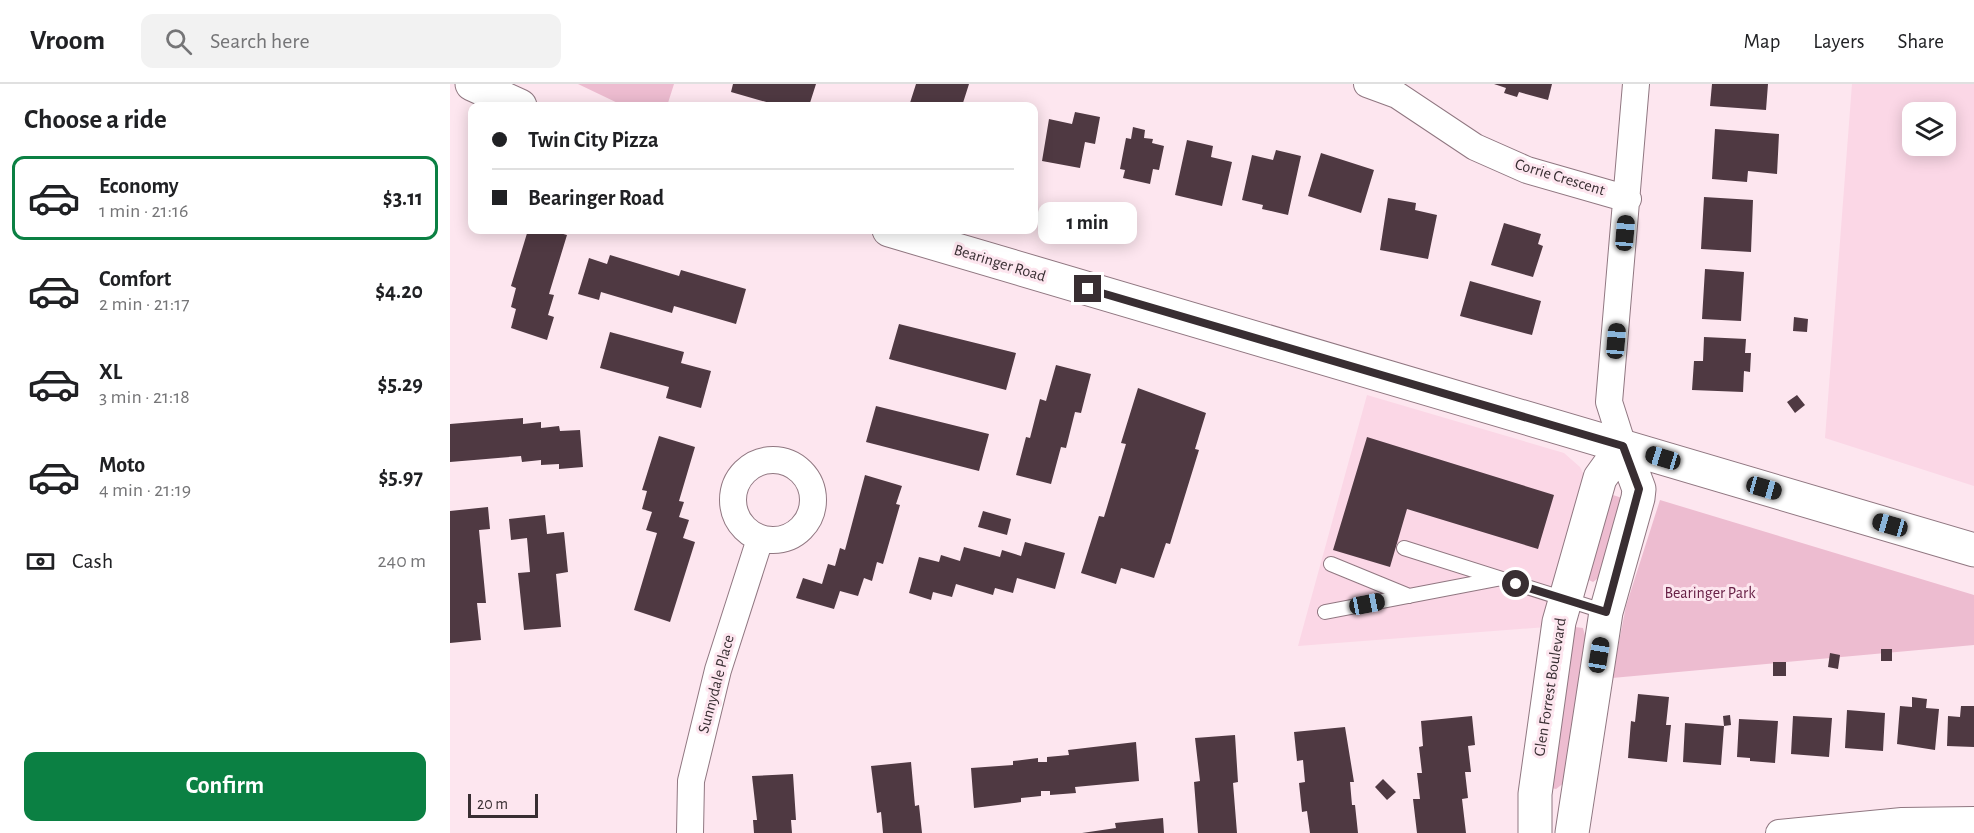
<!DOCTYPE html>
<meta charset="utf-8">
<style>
:root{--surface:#fff;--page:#f2f2f2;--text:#202124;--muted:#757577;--line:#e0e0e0;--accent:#0b8043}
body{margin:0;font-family:"Alegreya Sans",sans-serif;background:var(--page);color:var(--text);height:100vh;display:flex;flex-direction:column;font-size:22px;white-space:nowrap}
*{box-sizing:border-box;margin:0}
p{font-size:20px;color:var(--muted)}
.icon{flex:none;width:33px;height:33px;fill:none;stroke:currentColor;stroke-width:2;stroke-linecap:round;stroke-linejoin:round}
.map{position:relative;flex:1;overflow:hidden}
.side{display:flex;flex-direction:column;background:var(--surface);width:450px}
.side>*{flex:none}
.hud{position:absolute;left:18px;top:18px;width:570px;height:132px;border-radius:12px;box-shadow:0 3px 15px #0003;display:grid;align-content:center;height:132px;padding:0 24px;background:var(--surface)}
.fabs{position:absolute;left:1452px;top:18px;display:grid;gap:12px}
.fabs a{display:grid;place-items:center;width:54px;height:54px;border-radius:12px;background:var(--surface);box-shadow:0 3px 15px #0003;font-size:30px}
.scale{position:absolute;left:18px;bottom:15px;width:70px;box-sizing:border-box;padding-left:6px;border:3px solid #382e32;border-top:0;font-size:16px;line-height:21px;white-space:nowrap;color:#382e32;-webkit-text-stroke:4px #fde6ef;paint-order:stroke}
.end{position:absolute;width:27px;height:27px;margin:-14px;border:8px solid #382e32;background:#fff;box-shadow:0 0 0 3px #fff}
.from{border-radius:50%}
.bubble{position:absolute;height:42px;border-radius:12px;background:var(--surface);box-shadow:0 3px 15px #0003;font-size:20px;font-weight:700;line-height:42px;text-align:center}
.car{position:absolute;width:18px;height:36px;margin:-18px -9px;border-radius:8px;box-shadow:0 0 4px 2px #0007;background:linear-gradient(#222 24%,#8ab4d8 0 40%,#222 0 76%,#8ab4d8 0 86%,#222 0)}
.hud b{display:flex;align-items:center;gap:21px;height:57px;font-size:22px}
.hud b+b{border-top:2px solid var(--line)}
.hud i{width:15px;height:15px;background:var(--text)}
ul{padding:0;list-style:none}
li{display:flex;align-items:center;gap:18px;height:84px;margin:0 12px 9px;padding:0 12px;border:3px solid transparent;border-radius:12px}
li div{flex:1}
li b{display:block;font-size:22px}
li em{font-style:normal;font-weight:700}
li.selected{border-color:var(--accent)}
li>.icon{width:54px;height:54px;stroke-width:1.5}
h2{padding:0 24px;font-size:27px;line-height:72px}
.pay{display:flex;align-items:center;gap:15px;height:66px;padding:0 24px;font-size:22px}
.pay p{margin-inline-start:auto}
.cta{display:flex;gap:12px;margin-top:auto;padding:12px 24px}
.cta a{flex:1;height:69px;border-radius:12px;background:var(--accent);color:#fff;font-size:24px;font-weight:700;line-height:69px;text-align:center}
header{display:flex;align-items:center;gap:36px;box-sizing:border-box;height:84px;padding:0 30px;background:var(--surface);border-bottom:2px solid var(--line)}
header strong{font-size:28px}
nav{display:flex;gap:33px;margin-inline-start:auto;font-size:21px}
.search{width:420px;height:54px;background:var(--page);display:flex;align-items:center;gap:15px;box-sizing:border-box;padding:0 21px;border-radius:12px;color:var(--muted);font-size:22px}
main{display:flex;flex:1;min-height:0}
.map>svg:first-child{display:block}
.built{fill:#fbd7e6;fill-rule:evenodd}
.green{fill:#edbcd0}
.building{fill:#4f3942}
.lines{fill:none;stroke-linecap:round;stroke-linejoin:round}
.lane-casing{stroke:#907781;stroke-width:16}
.street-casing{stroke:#907781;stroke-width:28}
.secondary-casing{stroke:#907781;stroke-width:35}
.lane{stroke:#fff;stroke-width:14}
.street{stroke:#fff;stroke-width:26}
.secondary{stroke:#fff;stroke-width:33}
.route{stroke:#382e32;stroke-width:8}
.labels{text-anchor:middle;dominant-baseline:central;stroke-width:6;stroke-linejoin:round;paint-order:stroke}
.street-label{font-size:16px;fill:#382e32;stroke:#fde6ef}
.park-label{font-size:16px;fill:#682146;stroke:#fde6ef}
</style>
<header>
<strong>Vroom</strong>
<div class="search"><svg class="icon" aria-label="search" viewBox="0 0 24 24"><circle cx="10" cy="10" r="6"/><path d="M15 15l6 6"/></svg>Search here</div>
<nav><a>Map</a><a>Layers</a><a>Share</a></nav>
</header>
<main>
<section class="side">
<h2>Choose a ride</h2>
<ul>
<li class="selected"><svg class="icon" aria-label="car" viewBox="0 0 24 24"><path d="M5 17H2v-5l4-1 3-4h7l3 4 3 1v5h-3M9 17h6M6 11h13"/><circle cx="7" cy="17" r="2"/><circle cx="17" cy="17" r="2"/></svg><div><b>Economy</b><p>1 min · 21:16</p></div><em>$3.11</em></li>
<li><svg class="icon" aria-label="car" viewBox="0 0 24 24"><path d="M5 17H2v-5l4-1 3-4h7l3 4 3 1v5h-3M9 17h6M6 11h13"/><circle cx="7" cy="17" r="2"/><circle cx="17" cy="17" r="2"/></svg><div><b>Comfort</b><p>2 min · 21:17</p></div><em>$4.20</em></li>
<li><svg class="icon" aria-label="car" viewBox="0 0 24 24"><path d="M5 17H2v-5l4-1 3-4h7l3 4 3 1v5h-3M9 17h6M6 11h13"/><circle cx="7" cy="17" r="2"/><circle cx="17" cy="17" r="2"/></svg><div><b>XL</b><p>3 min · 21:18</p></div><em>$5.29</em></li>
<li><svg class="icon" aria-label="car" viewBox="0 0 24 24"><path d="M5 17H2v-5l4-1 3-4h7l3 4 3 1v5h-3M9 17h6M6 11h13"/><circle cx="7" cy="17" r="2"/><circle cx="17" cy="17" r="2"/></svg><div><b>Moto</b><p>4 min · 21:19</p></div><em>$5.97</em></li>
</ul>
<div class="pay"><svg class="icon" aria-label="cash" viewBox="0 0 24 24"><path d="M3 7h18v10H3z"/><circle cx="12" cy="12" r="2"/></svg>Cash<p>240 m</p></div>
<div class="cta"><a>Confirm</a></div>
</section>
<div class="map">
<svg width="1524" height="749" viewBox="0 0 1524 749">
<rect width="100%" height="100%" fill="#fde6ef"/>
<!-- built -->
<path class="built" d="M1402,0H1524V402L1375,354ZM1462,28H1496V62H1462Z
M917,311L1114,369L1130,383L1138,399L1097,543L848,562Z"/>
<!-- green -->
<path class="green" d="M128,0H224L217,22H174Z
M1157,409L1172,414L1151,492L1143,498L1137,495Z
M1210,416L1524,511V561L1162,594L1176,522Z
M1125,543L1133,544L1136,555L1114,699L1106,705L1101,704L1119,552Z"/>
<!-- building -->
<path class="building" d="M283,0H366L359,22H330L281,8Z
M466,0H519L512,22H459Z
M1044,0H1102L1098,16L1069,8L1067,13L1054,9L1056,4Z
M1262,0H1318L1316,26L1260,22Z
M625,28L650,33L645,60L635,58L630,84L592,77L599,35L622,40Z
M683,43L695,46L694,54L703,55L702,59L714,62L709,86L703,85L700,100L673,94L675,86L670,85L676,54L681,55Z
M1265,45L1329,50L1327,90L1298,87L1297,98L1262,95Z
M737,56L763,62L761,73L782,78L772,122L725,111Z
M826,66L851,72L838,131L812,125L813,121L792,116L802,71L823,76Z
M871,69L924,86L911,129L858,112Z
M1254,113L1303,116L1301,168L1251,165Z
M938,114L966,119L965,126L987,131L978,175L930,166Z
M1054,139L1091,150L1088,160L1093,162L1083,193L1041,181Z
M78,146H99L117,151L99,210L104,211L98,231L104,233L97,256L61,244L66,225L61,223L66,204L61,202Z
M160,171L229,192L231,186L296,205L286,240L224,222L222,229L151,208L149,216L128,210L139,174L157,180Z
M1255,185L1294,188L1291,237L1252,235Z
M1020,197L1091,217L1082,251L1010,232Z
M1344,233L1358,235L1357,248L1343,247Z
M449,240L566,269L556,306L439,275Z
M160,248L234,268L231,279L261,287L251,324L216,314L219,303L150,284Z
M1254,253L1296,255L1295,269H1301L1300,288L1294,287L1293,308L1242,306L1244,277H1253Z
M606,281L641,290L631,329L625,328L616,364L611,363L601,400L566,391L576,353L580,354L590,315L596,317Z
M688,304L756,329L745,365L749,366L720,460L716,459L704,494L671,484L666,500L631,489L649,432L654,433L676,360L671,359Z
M1347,311L1355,321L1345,329L1337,318Z
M426,322L539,350L529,387L416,358Z
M73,334V340L91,338V344L109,342L110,347L130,346L133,383L109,385V380L91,381V376L72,378L71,372L0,378V340Z
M209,352L245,363L229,417L234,418L229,433L239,436L233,454L245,458L220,538L184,526L207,449L196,446L202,428L192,425L197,407L192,406Z
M917,353L1104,411L1088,465L957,425L940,483L883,466Z
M415,391L452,402L446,420L450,421L433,480L427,478L422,497L414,494L408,512L390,507L384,525L346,514L353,494L372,500L378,480L385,482L390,464L395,466Z
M38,423L40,445L29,446L36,519H27L31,556L0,559V427Z
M533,427L561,435L557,451L528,443Z
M95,431L97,450L114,448L118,488L106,490L111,543L74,546L68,489L80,488L77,454L61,456L59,435Z
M575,458L615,469L605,505L567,494L563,509L545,504L543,511L506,500L502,513L483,508L481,516L459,509L469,473L489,478L491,471L510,477L514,463L550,473L552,466L571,472Z
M1431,565H1442V577H1431Z
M1380,569L1390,571L1388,585L1378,583Z
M1323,578H1336V592H1323Z
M1188,610L1219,613L1216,641H1221L1217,678L1178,674L1181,637L1185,638Z
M1462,613L1477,615L1476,624L1489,625L1485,666L1447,660L1450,622L1462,623Z
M1511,622H1524V663L1497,662L1498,632L1510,633Z
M1397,626L1435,629L1433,667L1395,664Z
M1280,631L1281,641L1274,642L1273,632Z
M1022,632L1025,661L1018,662L1021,688H1015L1018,714L1012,715L1016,749H967L963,715H970L967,689H972L969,663L973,662L971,637Z
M1343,632L1382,634L1379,673L1341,670Z
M1289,635L1328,637L1325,679L1300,677V674L1287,673Z
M1235,639L1274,642L1271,681L1233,678Z
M895,643L904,698H900L902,721H905L908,749H860L857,727L852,728L849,699L855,698L853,676L847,677L844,648Z
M785,651L788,698L783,699L787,749H748L744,698L750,697L745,654Z
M686,658L689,697L625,703L626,709L600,711V707H591V712L571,714V718L524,724L521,684L563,681V677L588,674V678H597V673L619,671L618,666Z
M461,678L465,722L469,721L472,749H433L431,728L427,729L421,682Z
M343,690L346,736H341L342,749H304L303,736H307L302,692Z
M933,695L946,708L937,716L925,703Z
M713,734L714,749H632L666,744L665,739Z"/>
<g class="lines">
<defs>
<path id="lane" d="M954,464L1156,528
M881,480L959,512
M875,528L1047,495"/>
<path id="street" d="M917,0L947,11L1025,63L1077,86L1178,115
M1173,362L1159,318L1186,0
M283 416a40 40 0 1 1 80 0a40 40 0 1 1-80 0Z
M240,749L241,697L268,586L310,455
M1329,749L1452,737L1524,736"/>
<path id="secondary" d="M22,0L70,22
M439,146L1524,466
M1085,749V710L1109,538L1150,394L1173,362
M1122,749L1156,528L1188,414L1189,405L1173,362"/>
</defs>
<!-- lane casing -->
<use href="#lane" class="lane-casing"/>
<!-- street casing -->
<use href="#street" class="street-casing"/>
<!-- secondary casing -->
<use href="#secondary" class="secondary-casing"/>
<!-- lane -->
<use href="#lane" class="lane"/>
<!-- street -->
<use href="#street" class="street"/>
<!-- secondary -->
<use href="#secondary" class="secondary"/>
</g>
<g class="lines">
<!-- route -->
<path class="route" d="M638,205L1173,362L1189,405L1156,528L1066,500"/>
</g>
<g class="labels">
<!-- street labels -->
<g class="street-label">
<text transform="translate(1110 93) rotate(17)">Corrie Crescent</text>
<text transform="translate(550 179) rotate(17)">Bearinger Road</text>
<text transform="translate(266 600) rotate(-75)">Sunnydale Place</text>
<text transform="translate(1100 603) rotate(-81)">Glen Forrest Boulevard</text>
</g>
<!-- park labels -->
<g class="park-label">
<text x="1260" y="509">Bearinger Park</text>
</g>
</g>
</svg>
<div class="fabs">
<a><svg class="icon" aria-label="layers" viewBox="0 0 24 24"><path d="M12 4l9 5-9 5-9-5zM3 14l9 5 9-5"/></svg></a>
</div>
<div class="scale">20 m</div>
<i class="end from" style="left:1066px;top:500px"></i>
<i class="end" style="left:638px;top:205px"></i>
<div class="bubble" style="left:588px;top:118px;width:99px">1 min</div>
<i class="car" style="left:1175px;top:149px;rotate:5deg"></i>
<i class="car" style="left:1166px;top:257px;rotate:5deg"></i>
<i class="car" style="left:1213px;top:374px;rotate:287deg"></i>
<i class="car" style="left:1314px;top:404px;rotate:106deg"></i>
<i class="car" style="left:1440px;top:441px;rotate:286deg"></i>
<i class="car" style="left:917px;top:520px;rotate:79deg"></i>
<i class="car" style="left:1149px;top:571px;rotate:9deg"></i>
<div class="hud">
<b><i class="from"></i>Twin City Pizza</b>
<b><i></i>Bearinger Road</b>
</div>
</div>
</main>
